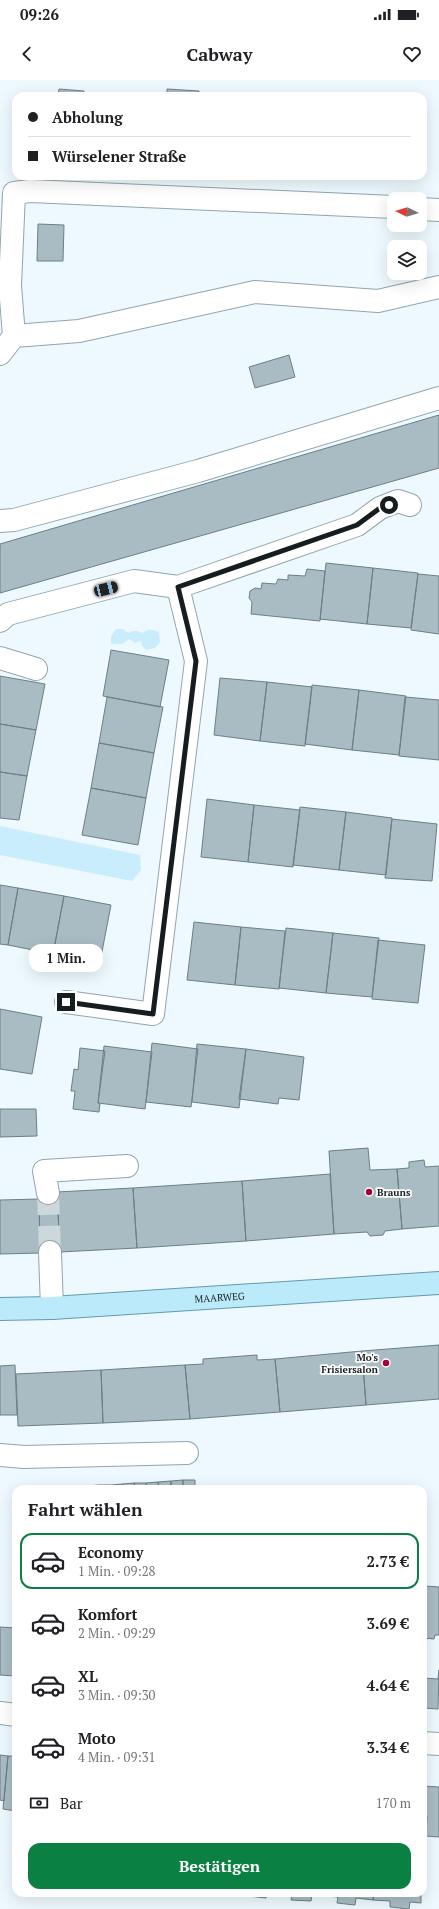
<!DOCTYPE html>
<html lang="de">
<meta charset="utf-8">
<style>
:root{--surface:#fff;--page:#f6f6f6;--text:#202124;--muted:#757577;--line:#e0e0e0;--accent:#0b8043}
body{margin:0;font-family:"PT Serif",serif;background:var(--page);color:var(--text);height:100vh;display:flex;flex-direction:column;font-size:15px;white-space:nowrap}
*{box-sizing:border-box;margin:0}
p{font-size:13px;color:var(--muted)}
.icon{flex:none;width:22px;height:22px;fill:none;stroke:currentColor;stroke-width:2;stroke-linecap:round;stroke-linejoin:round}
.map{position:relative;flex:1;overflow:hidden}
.drawer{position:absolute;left:12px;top:1405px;width:415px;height:412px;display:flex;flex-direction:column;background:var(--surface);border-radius:12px;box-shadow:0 4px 16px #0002}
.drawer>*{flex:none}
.banner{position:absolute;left:12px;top:12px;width:415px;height:88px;border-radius:12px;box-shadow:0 4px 16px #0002;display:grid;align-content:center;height:88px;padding:0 16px;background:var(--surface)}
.needle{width:26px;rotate:275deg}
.buttons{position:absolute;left:387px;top:112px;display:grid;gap:8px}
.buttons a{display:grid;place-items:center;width:40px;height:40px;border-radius:8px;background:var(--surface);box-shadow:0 4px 16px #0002;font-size:20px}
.end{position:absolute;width:18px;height:18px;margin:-9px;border:5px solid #161d20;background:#fff;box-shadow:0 0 0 2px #fff}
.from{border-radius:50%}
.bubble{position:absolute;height:28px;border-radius:12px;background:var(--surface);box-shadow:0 4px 16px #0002;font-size:13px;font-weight:700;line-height:28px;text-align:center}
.car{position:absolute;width:12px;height:24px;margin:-12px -6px;border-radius:5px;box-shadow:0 0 3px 1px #0007;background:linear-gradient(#222 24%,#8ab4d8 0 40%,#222 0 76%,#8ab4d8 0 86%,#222 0)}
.banner b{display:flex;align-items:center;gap:14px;height:38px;font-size:15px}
.banner b+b{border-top:1px solid var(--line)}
.banner i{width:10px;height:10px;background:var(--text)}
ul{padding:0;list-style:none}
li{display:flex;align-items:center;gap:12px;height:56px;margin:0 8px 6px;padding:0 8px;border:2px solid transparent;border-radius:12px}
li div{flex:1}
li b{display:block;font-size:15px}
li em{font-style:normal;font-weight:700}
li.active{border-color:var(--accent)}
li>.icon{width:36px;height:36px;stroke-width:1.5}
h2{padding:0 16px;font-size:18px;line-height:48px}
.pay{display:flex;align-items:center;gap:10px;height:44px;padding:0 16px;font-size:15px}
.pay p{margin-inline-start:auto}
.primary-button{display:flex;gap:8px;margin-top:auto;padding:8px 16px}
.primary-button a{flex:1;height:46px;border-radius:12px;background:var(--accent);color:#fff;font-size:16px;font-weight:700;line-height:46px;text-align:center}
.status{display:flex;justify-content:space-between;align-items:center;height:28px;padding:0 20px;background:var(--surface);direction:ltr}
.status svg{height:11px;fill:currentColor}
header{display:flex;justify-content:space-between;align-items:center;height:52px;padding:0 16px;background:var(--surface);font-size:18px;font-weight:700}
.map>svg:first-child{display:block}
.green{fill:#c9edfc}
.building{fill:#a9bcc4;stroke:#6c7f86}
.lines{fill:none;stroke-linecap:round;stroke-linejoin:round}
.minor-tunnel{stroke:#cdd8dd;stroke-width:22;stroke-dasharray:22 11;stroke-linecap:butt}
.minor-casing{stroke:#92a5ad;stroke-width:24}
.major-casing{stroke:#6399ad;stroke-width:24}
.minor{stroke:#fff;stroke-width:22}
.major{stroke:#bbeafb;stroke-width:22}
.route{stroke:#161d20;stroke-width:5}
.poi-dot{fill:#a20237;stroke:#fff;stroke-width:1.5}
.labels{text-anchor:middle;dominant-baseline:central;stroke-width:3.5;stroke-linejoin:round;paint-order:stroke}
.poi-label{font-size:10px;font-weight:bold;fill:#161d20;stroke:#fff;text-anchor:start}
.street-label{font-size:10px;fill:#161d20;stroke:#fff}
</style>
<div class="status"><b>09:26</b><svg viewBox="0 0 49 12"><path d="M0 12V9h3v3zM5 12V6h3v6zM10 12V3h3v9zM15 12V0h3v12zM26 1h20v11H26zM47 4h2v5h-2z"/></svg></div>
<header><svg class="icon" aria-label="back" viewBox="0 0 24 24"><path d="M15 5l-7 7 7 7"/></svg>Cabway<svg class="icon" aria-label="heart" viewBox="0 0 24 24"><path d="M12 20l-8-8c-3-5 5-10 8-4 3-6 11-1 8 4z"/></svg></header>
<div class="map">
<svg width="439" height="1829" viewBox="0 0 439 1829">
<rect width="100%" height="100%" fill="#edf9fe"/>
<!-- green -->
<path class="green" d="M116,549H123L128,553C134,550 136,550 142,553C148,549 152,549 159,552L160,562L155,568L146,570L142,566L141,561L135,563L129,559L122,564H111V556Z
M0,746L140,775L141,790L132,801L0,775Z"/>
<!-- building -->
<path class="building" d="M59,9L84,11L83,16H58Z
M167,9L199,11L198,16H167Z
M38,144L64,145L63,181H37Z
M289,275L295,297L255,308L249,287Z
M439,335V388L0,513V464Z
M326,483L373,488L367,544L320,539Z
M373,488L418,493L411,548L367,544Z
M307,489L325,491L320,541L251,534L252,522L249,518L250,511L255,508L261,509L262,503L276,504L278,499L288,500V495L305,496Z
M418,494L439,496V554L411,550Z
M111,570L169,580L160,627L103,616Z
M0,596L45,604L36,650L0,644Z
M220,598L267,602L260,661L214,655Z
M267,602L312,607L305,666L260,661Z
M312,605L359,610L352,670L305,664Z
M359,610L406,616L399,675L352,670Z
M107,617L163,627L154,673L99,663Z
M405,617L439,620V680L399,676Z
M0,644L36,650L27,696L0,692Z
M99,663L154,673L146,718L91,708Z
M0,692L27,696L19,740L0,738Z
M91,708L146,718L138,765L82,755Z
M207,719L254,725L248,782L201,777Z
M254,725L300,730L293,787L248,782Z
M300,727L346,732L339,790L293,785Z
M346,732L392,738L386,795L339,790Z
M392,739L437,744L432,801L385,798Z
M0,805L18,808L8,865L0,864Z
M18,808L64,816L53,874L8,865Z
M64,816L111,825L100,882L53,874Z
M194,842L241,847L235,905L187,900Z
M241,847L285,851L279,909L235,905Z
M286,848L333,853L326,913L279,908Z
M333,853L379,858L372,917L326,913Z
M378,860L425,865L418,923L372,919Z
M0,929L42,937L32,994L0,989Z
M152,963L198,969L191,1027L146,1022Z
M197,964L246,969L239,1028L192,1022Z
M104,966L152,972L145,1029L98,1023Z
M80,968L105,971L98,1023L100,1024L99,1032L73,1029L75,1011H71L74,989L78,990Z
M246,969L304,977L299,1020L279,1018L278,1024L239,1019Z
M0,1029H36L37,1056L0,1057Z
M368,1068L370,1090L397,1089L402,1149L385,1151L383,1155L370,1156L367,1152L334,1154L329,1071Z
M424,1080L425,1087L439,1086V1146L402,1149L397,1089L409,1088V1082Z
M330,1094L334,1154L246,1161L242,1101Z
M242,1101L246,1161L137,1168L133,1108Z
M133,1108L137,1168L60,1172L57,1112Z
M57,1112L60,1172L40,1173L39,1113Z
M39,1119L40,1173L0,1174V1120Z
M439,1265V1319L366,1325L362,1271Z
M362,1271L366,1325L280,1332L275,1279Z
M257,1275V1280L275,1279L280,1332L190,1339L185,1285L203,1284V1279Z
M15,1285L17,1335H0V1286Z
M185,1285L190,1339L103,1343L101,1290Z
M101,1290L103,1343L18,1346L16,1294Z
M183,1400H195V1409H183Z
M183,1400V1409H171V1401Z
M171,1401V1409H159L158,1402Z
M158,1402L159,1409H147L146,1403Z
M134,1403L135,1409H123V1404Z
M134,1403H146L147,1409H135Z
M123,1404V1409H111V1405Z
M99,1405V1409H87V1406Z
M99,1405H111V1409H99Z
M423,1501H425V1506L439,1507V1555H435L434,1559L423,1558Z
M0,1547L16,1548V1596L0,1595Z
M439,1590L438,1629L423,1628L424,1598L438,1599Z
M0,1675L8,1676L4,1721L0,1720Z
M8,1676H16V1731L3,1729Z
M423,1706L439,1707V1757L426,1756L427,1736H423Z
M248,1813H267L266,1818L248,1816Z
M286,1813H326V1816L312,1815L311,1821L291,1820L292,1813Z
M326,1813H374L373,1820L356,1818L355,1825L337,1823L338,1817L326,1816Z
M374,1813H421V1823L410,1822L409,1829L390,1827V1821L373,1820Z"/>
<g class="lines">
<!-- minor-tunnel -->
<path class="minor-tunnel" d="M48,1113L50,1172"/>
<defs>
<path id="minor" d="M420,129L439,130
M14,256L79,251L255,212L378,221L439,207
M0,274L14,256L10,206L14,113L30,111L394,127
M0,441L14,440L198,391L439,318
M0,541L8,534L134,501L178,507L357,445L380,428L398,421L410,425
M0,578L36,589
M66,922L153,934L196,581L178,507
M48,1113L44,1091L127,1086
M50,1172L52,1228
M0,1375L24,1377L187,1373
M0,1633L16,1635
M423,1663L439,1664"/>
<g id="major">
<path id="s1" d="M0,1229L52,1228L439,1203"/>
</g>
</defs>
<!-- minor casing -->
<use href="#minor" class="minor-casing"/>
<!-- major casing -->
<use href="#major" class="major-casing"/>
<!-- minor -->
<use href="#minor" class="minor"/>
<!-- major -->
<use href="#major" class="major"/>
</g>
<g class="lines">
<!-- route -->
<path class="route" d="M66,922L153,934L196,581L178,507L357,445L380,428L389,425"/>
</g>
<!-- markers -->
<g class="poi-dot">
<circle cx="369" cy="1112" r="4"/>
<circle cx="386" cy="1283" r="4"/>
</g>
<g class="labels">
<!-- poi labels -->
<g class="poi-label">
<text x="377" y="1112">Brauns</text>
<text x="378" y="1277" text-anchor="end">Mo's<tspan x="378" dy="12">Frisiersalon</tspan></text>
</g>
<!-- street labels -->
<g class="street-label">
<text stroke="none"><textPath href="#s1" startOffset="220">MAARWEG</textPath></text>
</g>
</g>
</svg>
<div class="buttons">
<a><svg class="needle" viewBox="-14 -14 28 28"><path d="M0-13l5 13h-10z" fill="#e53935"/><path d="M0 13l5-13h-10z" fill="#757577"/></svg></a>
<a><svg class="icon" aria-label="layers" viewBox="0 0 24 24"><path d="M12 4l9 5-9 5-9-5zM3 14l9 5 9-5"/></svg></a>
</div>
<i class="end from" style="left:389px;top:425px"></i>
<i class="end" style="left:66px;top:922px"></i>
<div class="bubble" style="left:29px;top:864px;width:74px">1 Min.</div>
<i class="car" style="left:106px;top:509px;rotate:76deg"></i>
<div class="banner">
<b><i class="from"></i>Abholung</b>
<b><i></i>Würselener Straße</b>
</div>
<section class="drawer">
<h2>Fahrt wählen</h2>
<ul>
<li class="active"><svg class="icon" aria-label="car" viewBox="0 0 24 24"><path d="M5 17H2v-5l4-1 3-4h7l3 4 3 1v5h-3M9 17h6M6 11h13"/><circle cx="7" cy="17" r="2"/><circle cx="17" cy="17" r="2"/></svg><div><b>Economy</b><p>1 Min. · 09:28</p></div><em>2.73 €</em></li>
<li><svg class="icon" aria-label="car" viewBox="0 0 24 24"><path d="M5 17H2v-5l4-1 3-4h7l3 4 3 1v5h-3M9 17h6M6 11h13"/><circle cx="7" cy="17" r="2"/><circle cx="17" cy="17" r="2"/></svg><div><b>Komfort</b><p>2 Min. · 09:29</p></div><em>3.69 €</em></li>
<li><svg class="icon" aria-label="car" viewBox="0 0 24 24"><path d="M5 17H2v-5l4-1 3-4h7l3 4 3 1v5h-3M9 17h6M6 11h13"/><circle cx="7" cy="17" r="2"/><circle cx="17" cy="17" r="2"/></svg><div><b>XL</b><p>3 Min. · 09:30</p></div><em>4.64 €</em></li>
<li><svg class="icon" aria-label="car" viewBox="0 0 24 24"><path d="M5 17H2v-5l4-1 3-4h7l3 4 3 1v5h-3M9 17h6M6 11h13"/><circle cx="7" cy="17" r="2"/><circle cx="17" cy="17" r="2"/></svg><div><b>Moto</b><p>4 Min. · 09:31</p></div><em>3.34 €</em></li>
</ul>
<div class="pay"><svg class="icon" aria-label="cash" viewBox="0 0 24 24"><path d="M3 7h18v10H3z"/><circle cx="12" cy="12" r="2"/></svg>Bar<p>170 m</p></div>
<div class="primary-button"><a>Bestätigen</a></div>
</section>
</div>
